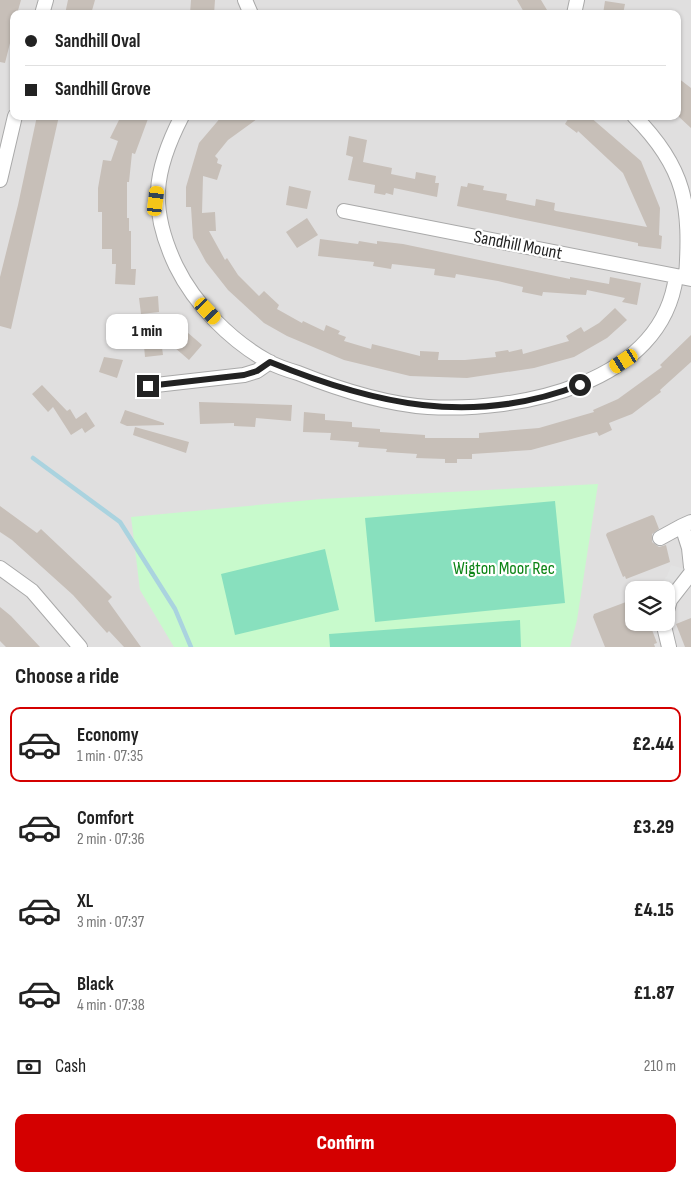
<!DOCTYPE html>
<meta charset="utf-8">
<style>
:root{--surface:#fff;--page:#f2f2f2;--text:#222;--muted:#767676;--line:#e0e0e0;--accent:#d40000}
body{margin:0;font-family:"Sofia Sans Condensed",sans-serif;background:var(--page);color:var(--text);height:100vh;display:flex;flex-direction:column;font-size:19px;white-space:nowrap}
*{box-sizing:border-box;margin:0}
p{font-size:16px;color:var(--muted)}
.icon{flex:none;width:28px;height:28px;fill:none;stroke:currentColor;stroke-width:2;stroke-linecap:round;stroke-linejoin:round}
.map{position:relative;height:647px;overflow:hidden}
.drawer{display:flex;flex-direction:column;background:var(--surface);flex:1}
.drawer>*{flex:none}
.banner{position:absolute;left:10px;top:10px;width:671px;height:110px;border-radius:10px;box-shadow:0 1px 4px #0004;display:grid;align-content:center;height:110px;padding:0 15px;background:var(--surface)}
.fabs{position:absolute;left:625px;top:581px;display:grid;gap:10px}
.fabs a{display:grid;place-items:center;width:50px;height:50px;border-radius:10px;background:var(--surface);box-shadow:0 1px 4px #0004;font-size:25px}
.end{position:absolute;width:22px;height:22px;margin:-11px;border:6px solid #222;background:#fff;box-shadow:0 0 0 2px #fff}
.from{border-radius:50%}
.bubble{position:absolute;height:35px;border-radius:10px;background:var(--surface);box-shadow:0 1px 4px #0004;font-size:16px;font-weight:800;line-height:35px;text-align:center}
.car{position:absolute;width:15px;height:30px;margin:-15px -8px;border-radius:6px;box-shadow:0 0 4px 1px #0007;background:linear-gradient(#f5c518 24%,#345 0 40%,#f5c518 0 76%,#345 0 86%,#f5c518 0)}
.banner b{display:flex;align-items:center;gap:18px;height:48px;font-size:19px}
.banner b+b{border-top:1px solid var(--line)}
.banner i{width:12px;height:12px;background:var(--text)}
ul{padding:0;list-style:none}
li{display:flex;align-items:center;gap:15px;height:75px;margin:0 10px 8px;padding:0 5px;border:2px solid transparent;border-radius:10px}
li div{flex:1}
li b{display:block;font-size:19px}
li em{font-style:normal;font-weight:800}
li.current{border-color:var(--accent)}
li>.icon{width:45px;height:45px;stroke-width:1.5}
h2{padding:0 15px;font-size:22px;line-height:60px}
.pay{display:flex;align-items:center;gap:12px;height:55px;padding:0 15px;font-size:19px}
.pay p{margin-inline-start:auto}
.action{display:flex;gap:10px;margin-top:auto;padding:10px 15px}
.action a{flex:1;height:58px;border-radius:10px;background:var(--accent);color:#fff;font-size:20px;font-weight:800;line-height:58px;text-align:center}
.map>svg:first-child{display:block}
.residential{fill:#e0dfdf;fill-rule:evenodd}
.park{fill:#c8facc}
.pitch{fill:#88e0be}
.parking{fill:#e2e2e2}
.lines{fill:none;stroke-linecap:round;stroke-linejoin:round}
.stream{stroke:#aad3df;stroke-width:4.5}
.building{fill:#c7bfb8}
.street-casing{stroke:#a9a9a9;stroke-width:16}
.street{stroke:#fff;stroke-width:14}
.route{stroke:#222;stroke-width:6}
.labels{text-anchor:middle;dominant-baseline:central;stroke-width:4.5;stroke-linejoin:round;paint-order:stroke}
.street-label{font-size:18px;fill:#222;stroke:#fff}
.park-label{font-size:18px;fill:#0c8416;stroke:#fff}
</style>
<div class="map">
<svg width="691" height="647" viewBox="0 0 691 647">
<rect width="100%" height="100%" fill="#f2efe9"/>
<!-- residential -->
<path class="residential" d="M0,0H691V647H0ZM14,14H678V116H14ZM634,590H666V622H634Z"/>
<!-- park -->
<path class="park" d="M598,484L577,620L570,647H174L140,590L131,517L321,499Z"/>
<!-- pitch -->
<path class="pitch" d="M555,501L565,603L375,622L365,518Z
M325,549L339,610L235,635L221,574Z
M520,620L521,647H330L329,634Z"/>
<!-- parking -->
<path class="parking" d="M671,565L684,569L682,576L669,591L659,586L667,576Z"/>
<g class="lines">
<!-- stream -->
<path class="stream" d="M33,458L120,522L175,609L191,647"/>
</g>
<!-- building -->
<path class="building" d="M0,0H21L17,14H14L13,31L5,63L0,62Z
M68,0H95L91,14H65Z
M191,0H215L214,14H190Z
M517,0H541L547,10L541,14H525Z
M605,1L625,4L623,14H603Z
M678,78L691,88V128L678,116Z
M37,116H59L11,329L0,326V277L18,205Z
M121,116H149L135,154L132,153L129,182H127V218H129V231H131V269H136L135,285L115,284L116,264H112V249H102V212H98V188L103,160L111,161L118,141L110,138Z
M222,116H261L228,140L215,156L218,159L217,163L222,165L217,180L203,176L202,213L215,212L216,231H209L225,260L227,258L238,275L259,296L264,291L279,305L277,309L302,323L303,321L324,331L326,325L340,331L338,334L346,337L344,341L371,349L372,344L420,356V351L439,352L438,360H465L496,357L495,352L508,350L509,352L522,349L523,354L569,341L566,336L581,327L584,332L599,323L615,308L627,320L607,338L574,357L534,368L467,378L410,376L344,360L287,336L264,323L228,290L206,262L193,238L191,207H186V187L199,143Z
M570,116H589L641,161L660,208L659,235L662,236L661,249L638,246V243L457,206L461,186L467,187L468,183L484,186L483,190L507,194L506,200L535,206L536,199L555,203L554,210L556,211L647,227L623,173L578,131L577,133L565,124Z
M349,136L367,140L363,162L392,168L391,174L415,179L416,172L436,176L435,183H439L437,197L394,188L393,195L386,193L385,195L374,193L375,185L348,180L353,157L346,155Z
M289,186L311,191L307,209L286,205Z
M307,218L318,235L297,248L286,232Z
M320,239L358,244L359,241L377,244V241L403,244L570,279V277L609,284L610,277L641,283L637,305L622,302L625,298L587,290L586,295L543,292L542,296L522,292L523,287L498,281L456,274L455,278L434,275L435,269L392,264L391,269L373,266L374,262L318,256Z
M158,296L159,312L141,314L139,298Z
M187,332L202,345L189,360L174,347Z
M691,335V362L660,390L661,392L632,414L609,423L612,430L599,436L597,432L531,450L472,454V459H457V463H445V459L416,458L417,454L386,452L387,449L358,447L359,442L330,440L331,433L303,432L304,412L325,414V420L352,422V427L380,429V432L425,435V438H479V433L539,428L594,412L593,410L618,399L662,367L660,365Z
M161,340L163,355L145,357L144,346L150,345L149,341Z
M104,357L123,360L117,378L99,372Z
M42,385L67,411L70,409L76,419L86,412L95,426L85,433L82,428L71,435L53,407L48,412L32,394Z
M199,402L292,405L291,421L256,418L255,427L234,426V423L200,424Z
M125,410L164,423V425L127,426L120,423Z
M135,427L189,442L186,453L133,435Z
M0,506L37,533L41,529L94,579L112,597L108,601L141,647H124L109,631L107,633L73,595L12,540L0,532Z
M652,515L654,516L659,529L652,534V542L659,547L666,545L670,562L626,579L625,576L623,577L606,535L607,533Z
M634,599V622H649L657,643L654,644L655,647H605L593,617L594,614Z
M0,607L11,616L40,647H6L0,641Z
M691,618V647H685L676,624Z"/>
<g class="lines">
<defs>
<path id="street" d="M245,0L251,14
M42,14L46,0
M574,14L577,0
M182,116C153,172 149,209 176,266C195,305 231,341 269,362C278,367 288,370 298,373C338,389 384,404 428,407C518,412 662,385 676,276
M634,116C686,168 691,206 686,278
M0,180L15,116
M344,211L691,279
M147,386L244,375L257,371L270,362
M691,522L682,526L689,548L691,567
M660,538L682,526
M0,568L32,591L80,647
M666,614L670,600L691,573
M663,622L669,647"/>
</defs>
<!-- street casing -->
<use href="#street" class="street-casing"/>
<!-- street -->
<use href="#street" class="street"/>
</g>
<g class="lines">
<!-- route -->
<path class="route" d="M148,386L244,375L257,371L270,362C373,404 471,427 580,385"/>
</g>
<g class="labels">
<!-- street labels -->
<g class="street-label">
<text transform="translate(518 245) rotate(11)">Sandhill Mount</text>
</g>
<!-- park labels -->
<g class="park-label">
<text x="504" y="568">Wigton Moor Rec</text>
</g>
</g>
</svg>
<div class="fabs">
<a><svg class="icon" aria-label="layers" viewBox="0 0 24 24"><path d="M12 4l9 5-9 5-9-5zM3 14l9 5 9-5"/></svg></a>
</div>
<i class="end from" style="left:580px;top:385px"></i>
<i class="end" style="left:148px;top:386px"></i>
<div class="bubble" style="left:106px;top:314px;width:82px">1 min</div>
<i class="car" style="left:156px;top:201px;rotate:7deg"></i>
<i class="car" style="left:208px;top:311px;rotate:137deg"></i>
<i class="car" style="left:624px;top:361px;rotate:237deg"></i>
<div class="banner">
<b><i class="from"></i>Sandhill Oval</b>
<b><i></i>Sandhill Grove</b>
</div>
</div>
<section class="drawer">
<h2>Choose a ride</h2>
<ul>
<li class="current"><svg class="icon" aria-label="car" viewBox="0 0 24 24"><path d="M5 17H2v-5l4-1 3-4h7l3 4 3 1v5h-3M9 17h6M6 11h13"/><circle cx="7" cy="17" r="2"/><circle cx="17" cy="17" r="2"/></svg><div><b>Economy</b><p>1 min · 07:35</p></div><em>£2.44</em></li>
<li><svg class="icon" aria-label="car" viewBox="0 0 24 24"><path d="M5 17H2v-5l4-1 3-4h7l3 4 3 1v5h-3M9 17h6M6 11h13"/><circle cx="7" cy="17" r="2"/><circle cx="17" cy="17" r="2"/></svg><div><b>Comfort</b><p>2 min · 07:36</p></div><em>£3.29</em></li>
<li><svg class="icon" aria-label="car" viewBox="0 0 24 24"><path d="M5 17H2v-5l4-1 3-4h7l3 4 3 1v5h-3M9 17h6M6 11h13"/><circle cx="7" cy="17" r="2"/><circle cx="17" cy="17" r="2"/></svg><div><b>XL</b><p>3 min · 07:37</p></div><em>£4.15</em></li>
<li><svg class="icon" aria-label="car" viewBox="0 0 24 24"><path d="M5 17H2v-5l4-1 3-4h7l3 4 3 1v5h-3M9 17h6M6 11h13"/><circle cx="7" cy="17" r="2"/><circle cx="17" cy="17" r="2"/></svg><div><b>Black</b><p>4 min · 07:38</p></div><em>£1.87</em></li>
</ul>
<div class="pay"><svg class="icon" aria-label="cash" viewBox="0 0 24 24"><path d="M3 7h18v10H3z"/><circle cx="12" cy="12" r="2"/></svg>Cash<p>210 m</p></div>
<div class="action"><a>Confirm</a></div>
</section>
